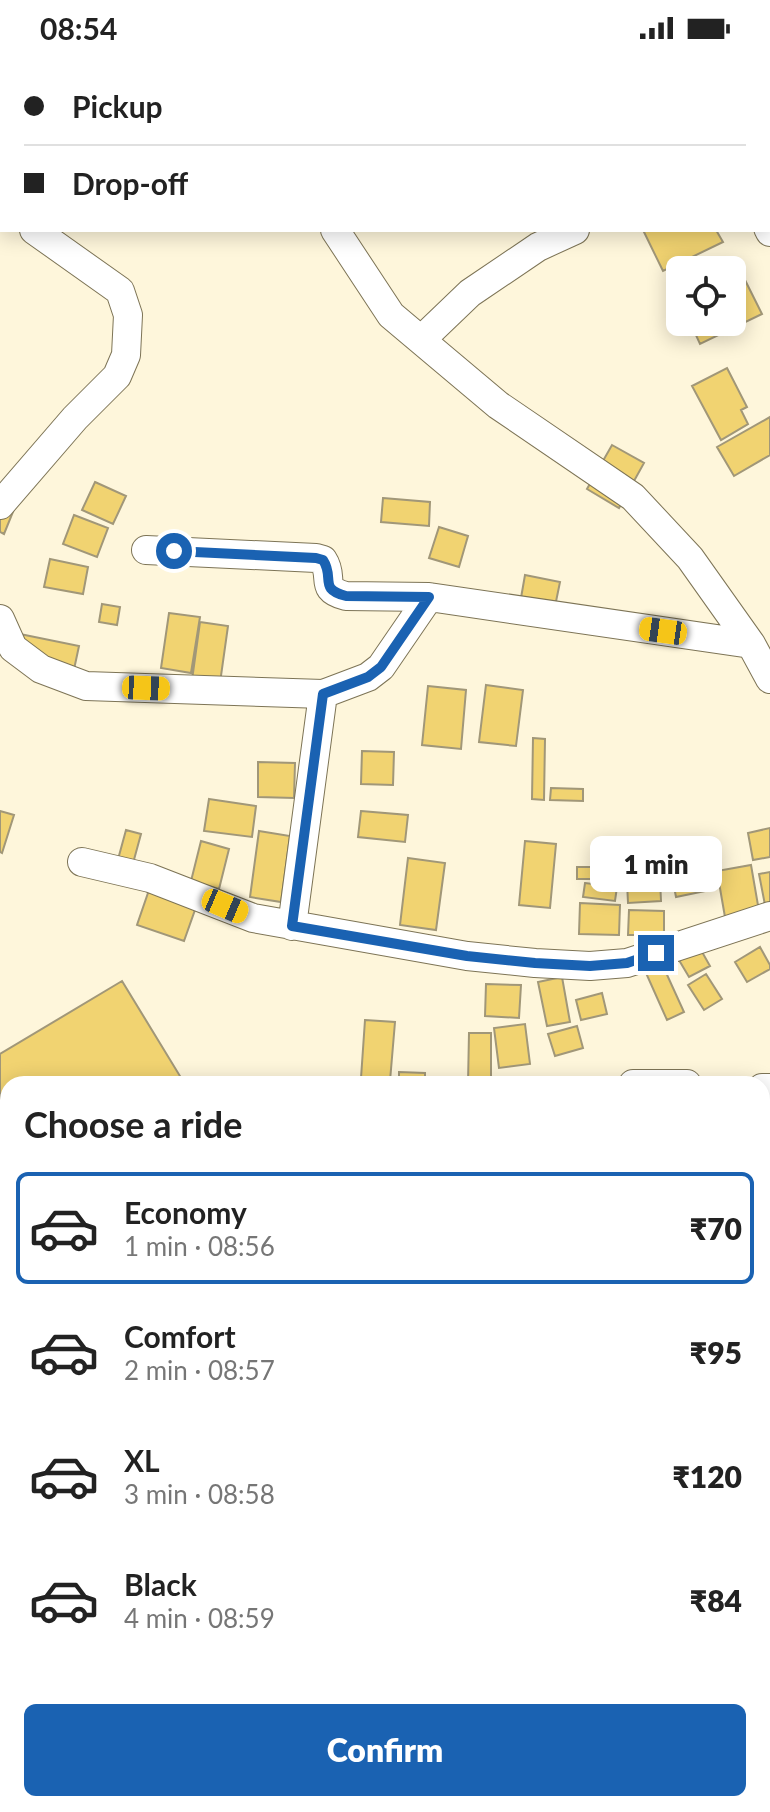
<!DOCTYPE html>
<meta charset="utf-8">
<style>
:root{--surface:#fff;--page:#f2f2f2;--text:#222;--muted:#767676;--line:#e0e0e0;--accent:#1a62b2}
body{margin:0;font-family:Lato,sans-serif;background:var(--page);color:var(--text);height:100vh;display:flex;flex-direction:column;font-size:30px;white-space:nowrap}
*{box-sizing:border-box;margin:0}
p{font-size:26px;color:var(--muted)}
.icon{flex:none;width:44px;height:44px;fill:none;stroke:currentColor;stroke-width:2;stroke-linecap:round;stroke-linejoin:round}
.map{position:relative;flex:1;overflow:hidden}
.side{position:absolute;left:0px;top:1020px;width:770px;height:736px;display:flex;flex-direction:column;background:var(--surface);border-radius:24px 24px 0 0;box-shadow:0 4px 20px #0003}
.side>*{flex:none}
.hud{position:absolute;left:0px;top:0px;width:770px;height:176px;box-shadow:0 4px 20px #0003;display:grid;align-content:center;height:176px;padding:0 24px;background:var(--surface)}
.fabs{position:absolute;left:666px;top:200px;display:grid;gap:16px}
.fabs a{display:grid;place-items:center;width:80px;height:80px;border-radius:12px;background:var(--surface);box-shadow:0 4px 20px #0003;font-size:40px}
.end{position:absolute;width:36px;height:36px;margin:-18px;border:10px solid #1a62b2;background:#fff;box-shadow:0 0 0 4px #fff}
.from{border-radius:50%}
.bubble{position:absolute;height:56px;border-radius:12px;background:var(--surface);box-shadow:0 4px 20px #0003;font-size:26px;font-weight:800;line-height:56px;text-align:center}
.car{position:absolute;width:24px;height:48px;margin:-24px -12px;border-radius:10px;box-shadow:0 0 6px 2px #0007;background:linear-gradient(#f5c518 24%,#345 0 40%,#f5c518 0 76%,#345 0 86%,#f5c518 0)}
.hud b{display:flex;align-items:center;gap:28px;height:76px;font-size:30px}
.hud b+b{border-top:2px solid var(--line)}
.hud i{width:20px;height:20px;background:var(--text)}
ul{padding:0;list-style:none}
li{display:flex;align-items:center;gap:24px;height:112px;margin:0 16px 12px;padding:0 8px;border:4px solid transparent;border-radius:12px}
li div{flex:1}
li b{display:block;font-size:30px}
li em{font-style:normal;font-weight:800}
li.current{border-color:var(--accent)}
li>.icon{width:72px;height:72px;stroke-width:1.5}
h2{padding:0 24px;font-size:36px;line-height:96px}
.action{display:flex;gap:16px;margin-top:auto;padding:16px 24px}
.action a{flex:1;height:92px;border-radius:12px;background:var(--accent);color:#fff;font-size:32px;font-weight:800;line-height:92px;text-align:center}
.status{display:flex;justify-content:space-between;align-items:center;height:56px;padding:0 40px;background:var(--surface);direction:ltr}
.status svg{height:22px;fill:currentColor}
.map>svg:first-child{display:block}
.building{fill:#f1d371;stroke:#a19778;stroke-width:2}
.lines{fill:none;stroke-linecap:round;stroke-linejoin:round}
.minor-casing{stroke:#7d7456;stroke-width:30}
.minor{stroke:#fff;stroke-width:28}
.rail{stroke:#342f22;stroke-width:6;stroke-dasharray:14 14;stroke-linecap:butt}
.route{stroke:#1a62b2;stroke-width:10}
</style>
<div class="status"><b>08:54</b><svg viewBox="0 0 49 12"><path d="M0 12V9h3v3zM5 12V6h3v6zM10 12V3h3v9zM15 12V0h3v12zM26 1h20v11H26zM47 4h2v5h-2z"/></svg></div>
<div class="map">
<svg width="770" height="1756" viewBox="0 0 770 1756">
<rect width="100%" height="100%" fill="#fef6db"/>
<!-- building -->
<path class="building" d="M643,174H716L723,186L663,215Z
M745,224L762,258L700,288L690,266H732V231Z
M727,312L747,351L741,354L748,368L721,384L692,330Z
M770,361V399L734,420L717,391Z
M612,389L644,407L619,452L587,433Z
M95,426L126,440L113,468L82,454Z
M19,441L4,478L0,476V443Z
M383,442L430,446L429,470L381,466Z
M74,459L108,472L97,501L63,488Z
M439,471L468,480L459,511L429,502Z
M50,503L88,511L83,538L44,531Z
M525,519L560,526L552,565L518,559Z
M102,548L120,551L117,569L99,566Z
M169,557L200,561L191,617L161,612Z
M200,566L228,570L220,627L192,624Z
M20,578L79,590L73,618L14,606Z
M486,629L523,634L516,690L479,686Z
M428,630L466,634L461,693L422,689Z
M533,682L545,683L544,744L532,743Z
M362,695L394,696L393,729L361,728Z
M258,706L295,707L294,742L258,741Z
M551,732L583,733V745L550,744Z
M209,743L256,750L252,781L204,775Z
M0,755L14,759L2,797L0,796Z
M361,755L408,759L405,786L358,781Z
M770,772V801L753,804L748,777Z
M126,774L141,778L132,811L117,807Z
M259,775L290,780L281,846L250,841Z
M201,785L229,793L219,833L191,825Z
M525,785L556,788L550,852L519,849Z
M408,802L445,807L436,874L400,869Z
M659,803L661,845L628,847L626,805Z
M710,808L715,833L676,841L671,815Z
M751,809L759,855L725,861L717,815Z
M577,811H618V823H577Z
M770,816V848L765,849L759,818Z
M585,827L617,831L615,845L583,841Z
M149,834L196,851L184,885L137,869Z
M580,847L620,849L619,879L579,878Z
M629,854L664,855V879H628Z
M697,887L710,910L689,921L676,899Z
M760,891L770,909V913L747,926L735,906Z
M663,910L684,956L667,964L646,917Z
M706,918L722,943L704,954L688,929Z
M562,921L570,966L547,970L538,926Z
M122,925L183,1025L177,1028H8V1130L0,1134V998Z
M486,928L521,929L519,962L485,960Z
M602,937L607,958L581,964L576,944Z
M365,964L395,966L390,1025L361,1022Z
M525,968L530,1008L499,1012L494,972Z
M577,970L583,992L555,1000L548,978Z
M469,977H491V1028H468Z
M399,1016L425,1017V1028H399Z
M770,1318V1363L763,1366L762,1320Z"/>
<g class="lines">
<defs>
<path id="minor" d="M687,0L688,2
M768,83L770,82
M0,155L2,156
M768,172L770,176
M335,174L391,259L498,349L633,441L690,502L751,588
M421,284L470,237L538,191L575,174
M0,449L75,362L117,320L126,299L128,259L120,235L34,174
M146,494L316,502L323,504C335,522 318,533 346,540L429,541L751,588L770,623
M0,563L13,592L41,613L86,630L323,638L368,621L381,611L429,541
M82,806L150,822L253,862L467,900L535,907L590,910L627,907L770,860
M292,870L323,638
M633,1028H687
M762,1032H770
M762,1059L770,1053
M0,1154L8,1149
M0,1267L8,1264
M762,1410L770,1407"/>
</defs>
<!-- minor casing -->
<use href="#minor" class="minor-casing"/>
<!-- minor -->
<use href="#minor" class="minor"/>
<!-- rail -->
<path class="rail" d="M762,1639L770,1636
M762,1659L770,1656
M762,1714L770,1711
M762,1734L770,1730
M484,1756L503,1748
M533,1756L552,1748
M665,1756L683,1748
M710,1756L729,1748"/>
</g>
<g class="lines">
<!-- route -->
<path class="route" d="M174,495L316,502L323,504C335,522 318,533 346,540L429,541L381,611L368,621L323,638L292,870L467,900L535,907L590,910L627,907L656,897"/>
</g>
</svg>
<div class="fabs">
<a><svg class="icon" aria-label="locate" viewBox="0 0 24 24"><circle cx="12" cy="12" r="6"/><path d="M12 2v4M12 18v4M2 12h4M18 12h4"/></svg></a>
</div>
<i class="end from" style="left:174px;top:495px"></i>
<i class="end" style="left:656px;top:897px"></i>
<div class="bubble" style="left:590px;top:780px;width:132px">1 min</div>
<i class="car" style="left:663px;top:575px;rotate:278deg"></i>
<i class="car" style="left:146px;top:632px;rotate:92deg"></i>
<i class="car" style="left:225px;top:850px;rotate:113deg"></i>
<div class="hud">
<b><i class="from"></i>Pickup</b>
<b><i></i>Drop-off</b>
</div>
<section class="side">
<h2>Choose a ride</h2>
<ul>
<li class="current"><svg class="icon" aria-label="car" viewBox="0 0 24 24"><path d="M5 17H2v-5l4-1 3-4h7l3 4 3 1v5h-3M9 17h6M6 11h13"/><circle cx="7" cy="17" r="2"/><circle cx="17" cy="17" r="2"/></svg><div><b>Economy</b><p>1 min · 08:56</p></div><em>₹70</em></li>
<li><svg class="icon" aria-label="car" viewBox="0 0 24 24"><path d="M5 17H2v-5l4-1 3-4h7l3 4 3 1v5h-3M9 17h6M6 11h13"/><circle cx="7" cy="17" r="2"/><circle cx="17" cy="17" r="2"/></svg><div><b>Comfort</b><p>2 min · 08:57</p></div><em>₹95</em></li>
<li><svg class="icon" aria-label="car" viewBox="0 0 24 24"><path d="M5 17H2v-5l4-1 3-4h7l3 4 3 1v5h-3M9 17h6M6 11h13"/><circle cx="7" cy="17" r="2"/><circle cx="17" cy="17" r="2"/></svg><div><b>XL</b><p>3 min · 08:58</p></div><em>₹120</em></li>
<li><svg class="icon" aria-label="car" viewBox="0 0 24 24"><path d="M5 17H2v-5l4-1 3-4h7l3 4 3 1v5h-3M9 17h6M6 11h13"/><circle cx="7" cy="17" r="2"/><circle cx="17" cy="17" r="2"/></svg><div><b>Black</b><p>4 min · 08:59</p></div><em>₹84</em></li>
</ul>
<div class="action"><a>Confirm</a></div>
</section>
</div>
